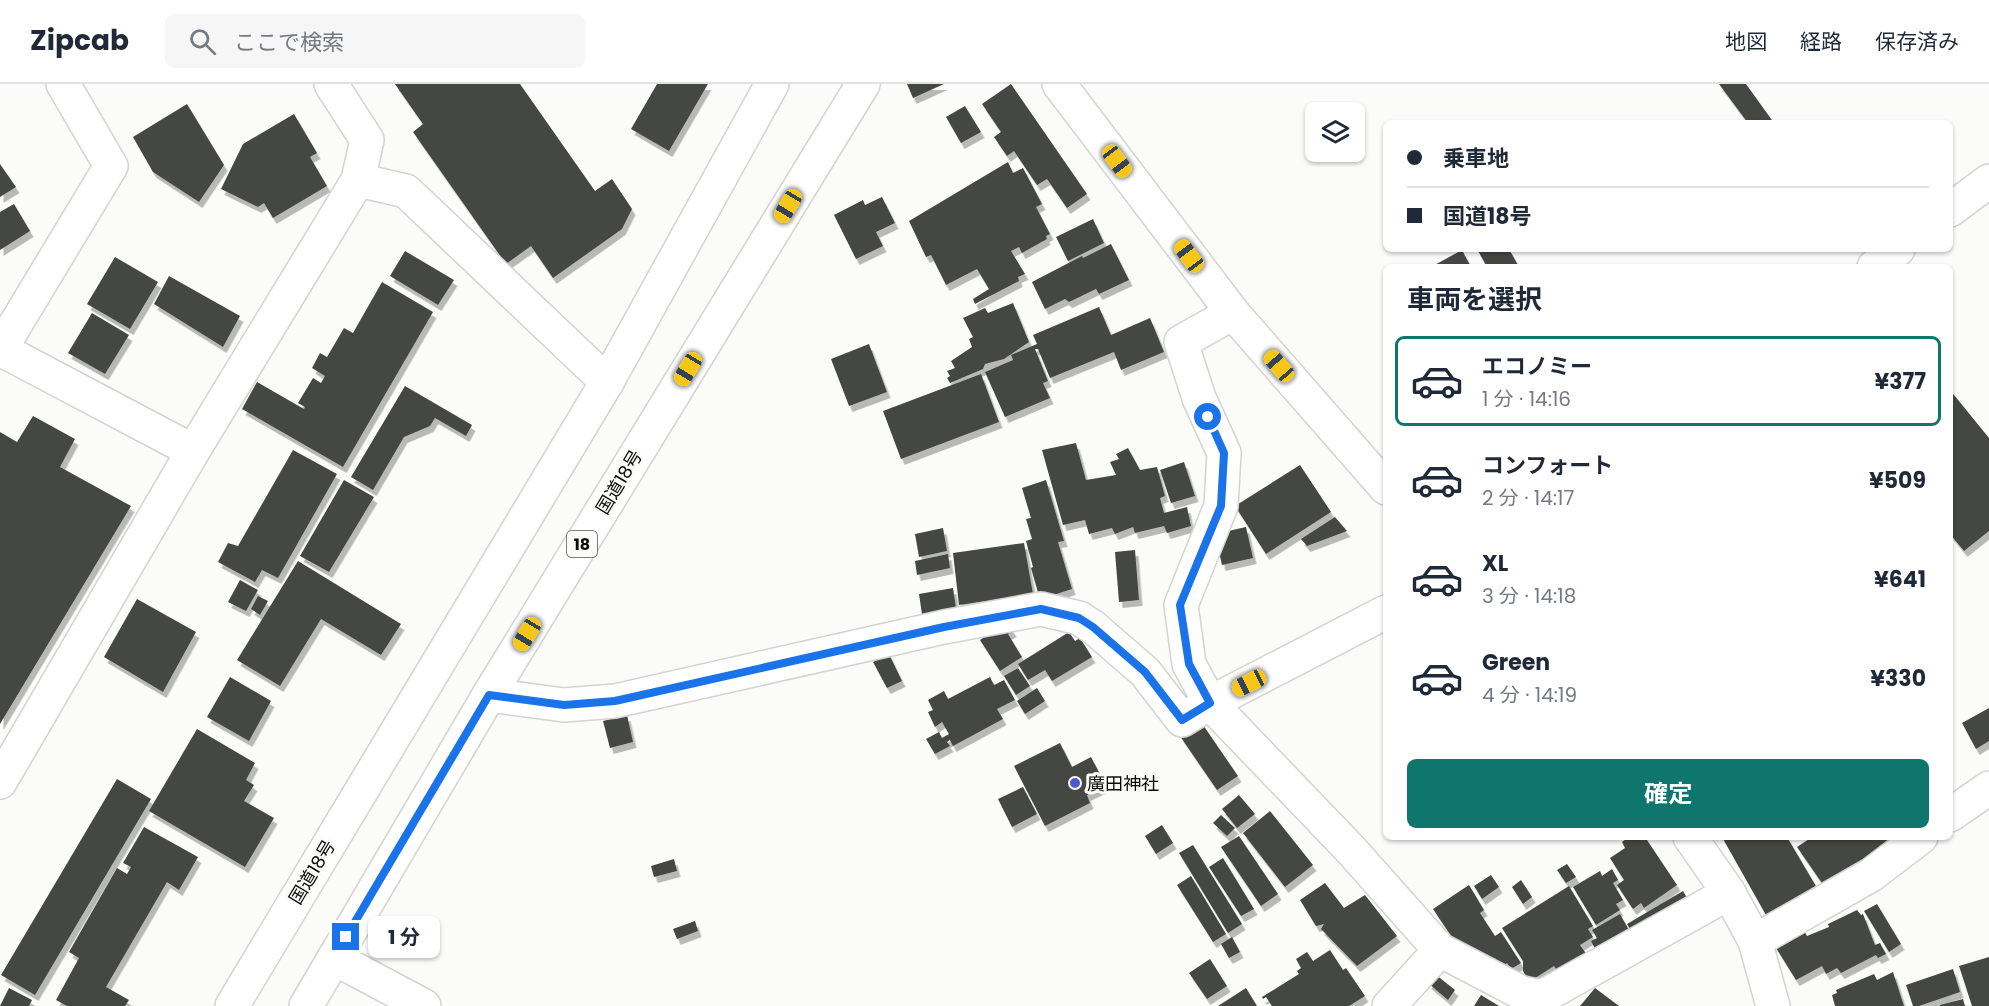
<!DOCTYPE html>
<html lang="ja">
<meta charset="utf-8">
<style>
:root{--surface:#fff;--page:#f6f6f7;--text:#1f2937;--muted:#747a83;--line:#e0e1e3;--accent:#0f766e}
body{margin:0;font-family:Poppins,"Noto Sans JP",sans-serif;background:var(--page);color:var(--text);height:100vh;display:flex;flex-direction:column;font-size:22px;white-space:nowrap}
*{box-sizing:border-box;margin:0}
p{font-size:20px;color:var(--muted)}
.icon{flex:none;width:33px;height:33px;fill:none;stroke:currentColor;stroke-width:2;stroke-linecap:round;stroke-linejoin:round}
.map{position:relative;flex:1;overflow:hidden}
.sheet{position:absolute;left:1383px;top:180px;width:570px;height:576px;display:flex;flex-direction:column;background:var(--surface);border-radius:9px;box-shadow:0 2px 4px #0004}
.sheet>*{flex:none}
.top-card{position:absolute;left:1383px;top:36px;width:570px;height:132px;border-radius:9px;box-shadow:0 2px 4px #0004;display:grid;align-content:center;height:132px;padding:0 24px;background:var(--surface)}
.tools{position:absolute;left:1305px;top:18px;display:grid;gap:12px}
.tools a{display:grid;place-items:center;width:60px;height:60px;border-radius:9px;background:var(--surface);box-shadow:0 2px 4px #0004;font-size:30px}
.end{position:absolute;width:27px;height:27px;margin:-14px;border:8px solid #1a73e8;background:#fff;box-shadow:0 0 0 3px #fff}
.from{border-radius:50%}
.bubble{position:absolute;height:42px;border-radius:9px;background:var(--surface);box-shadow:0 2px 4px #0004;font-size:20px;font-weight:700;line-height:42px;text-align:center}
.car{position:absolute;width:18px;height:36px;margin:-18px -9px;border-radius:8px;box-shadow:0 0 4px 2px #0007;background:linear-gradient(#f5c518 24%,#345 0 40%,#f5c518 0 76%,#345 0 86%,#f5c518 0)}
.top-card b{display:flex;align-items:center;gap:21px;height:57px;font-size:22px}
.top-card b+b{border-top:2px solid var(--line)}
.top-card i{width:15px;height:15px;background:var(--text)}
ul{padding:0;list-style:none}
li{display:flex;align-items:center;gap:18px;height:90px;margin:0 12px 9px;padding:0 12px;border:3px solid transparent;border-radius:9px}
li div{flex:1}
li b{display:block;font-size:22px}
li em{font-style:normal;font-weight:700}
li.active{border-color:var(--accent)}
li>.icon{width:54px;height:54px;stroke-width:1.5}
h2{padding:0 24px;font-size:27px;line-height:72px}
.cta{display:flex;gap:12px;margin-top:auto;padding:12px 24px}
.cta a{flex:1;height:69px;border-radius:9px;background:var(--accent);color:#fff;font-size:24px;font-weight:700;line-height:69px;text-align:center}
header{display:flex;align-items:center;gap:36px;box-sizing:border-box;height:84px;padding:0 30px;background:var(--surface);border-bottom:2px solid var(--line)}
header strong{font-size:28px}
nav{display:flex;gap:33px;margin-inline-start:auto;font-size:21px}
.search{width:420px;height:54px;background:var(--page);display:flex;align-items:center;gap:15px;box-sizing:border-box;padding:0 21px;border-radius:9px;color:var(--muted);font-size:22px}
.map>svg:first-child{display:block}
.building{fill:#454643;filter:url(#shadow)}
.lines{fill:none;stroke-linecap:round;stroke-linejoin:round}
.minor-casing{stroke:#d2d4d0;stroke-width:36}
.highway-casing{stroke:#d2d4d0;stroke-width:36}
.minor{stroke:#fff;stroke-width:33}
.highway{stroke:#fff;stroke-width:33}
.route{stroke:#1a73e8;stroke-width:8}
.poi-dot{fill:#4e59cf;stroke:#fbfcf9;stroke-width:2}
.labels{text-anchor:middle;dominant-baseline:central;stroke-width:6;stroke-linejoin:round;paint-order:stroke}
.shield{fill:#fbfcf9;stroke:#535352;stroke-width:1.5}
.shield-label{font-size:16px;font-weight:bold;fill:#0b0b0a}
.street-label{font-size:18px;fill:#0b0b0a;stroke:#fbfcf9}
.poi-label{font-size:18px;fill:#0b0b0a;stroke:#fbfcf9;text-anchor:start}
</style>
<header>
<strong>Zipcab</strong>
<div class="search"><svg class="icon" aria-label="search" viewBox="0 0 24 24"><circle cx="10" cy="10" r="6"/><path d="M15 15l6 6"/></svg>ここで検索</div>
<nav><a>地図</a><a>経路</a><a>保存済み</a></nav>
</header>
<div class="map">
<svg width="1989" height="922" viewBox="0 0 1989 922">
<defs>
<filter id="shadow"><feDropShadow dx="3.5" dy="6" stdDeviation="0" flood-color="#0004"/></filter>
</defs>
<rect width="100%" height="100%" fill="#fbfcf9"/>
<!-- building -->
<path class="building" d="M395,0H520L595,107L612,95L632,125L622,145L553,194L531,162L506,180L413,48L423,40Z
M657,0H708L669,67L631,45Z
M907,0H944L913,14Z
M1011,0L1087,110L1067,124L1047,95L1037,101L1014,67L1007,72L994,53L1001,48L982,20Z
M1719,0H1746L1774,39H1748Z
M187,20L224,81L199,118L153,88L133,53Z
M965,22L981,48L961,59L946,33Z
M294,30L317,69L310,73L327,102L273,134L264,119L258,123L221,105L243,60Z
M1008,78L1013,89L1023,84L1042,120L1036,123L1050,150L1046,152L1047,155L1022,169L1019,163L1011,167L1025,190L1018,193L1019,197L975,220L973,215L989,205L977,185L946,201L931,171L926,173L909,137Z
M0,80L16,103L0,113Z
M882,113L895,139L876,148L883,162L856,175L834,131L863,116L865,121Z
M14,120L30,147L0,166V128Z
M1093,135L1104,159L1068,177L1056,153Z
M1111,160L1129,196L1099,210L1096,205L1069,218L1065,215L1045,225L1032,198L1082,172L1083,174Z
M1477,165H1509L1519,183H1487Z
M1462,166L1471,183H1431Z
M405,167L454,196L438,221L390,192Z
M115,173L158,198L130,245L87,220Z
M169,192L240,232L223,263L154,220Z
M382,198L433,228L343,383L242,325L257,298L304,325L305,323L298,319L313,294L321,299L325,292L312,284L320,269L327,273L344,244L353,249Z
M1013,219L1029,258L1004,275L985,280L983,285L950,299L947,294L950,292L947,287L955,284L951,277L972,263L969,255L973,253L963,234L985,224L988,229Z
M1099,223L1111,251L1150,234L1164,268L1121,286L1114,268L1050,294L1038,265H1035L1048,297L1043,299L1050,314L1005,333L985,288L1013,276L1011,271L1037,260L1033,251Z
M92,229L129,251L105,290L68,269Z
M869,260L887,308L849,322L831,275Z
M981,290L999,338L901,375L883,327Z
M405,302L472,341L466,352L435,334L430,342L404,353L373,406L351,393Z
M1950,306L1989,354V447L1964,467L1950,450Z
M33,332L75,355L60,383L131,422L0,640V348L17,358Z
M1076,359L1086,396L1116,391L1110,378L1119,375L1116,370L1128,364L1140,386L1157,383L1165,412L1160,414L1164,429L1187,423L1191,442L1167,449L1164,442L1135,449L1133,443L1115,450L1112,444L1089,450L1085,436L1063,441L1042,366Z
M293,366L337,390L278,494L262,486L255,498L218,478L228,459L238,462Z
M1184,378L1195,412L1171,419L1160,386Z
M1300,381L1331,428L1266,470L1235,422Z
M344,396L374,413L329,488L300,472Z
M1046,396L1064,457L1058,458L1072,505L1047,513L1039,512L1031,484L1033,483L1026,457L1032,455L1026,435L1031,434L1022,404Z
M1335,433L1347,447L1307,462L1301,455Z
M1246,443L1253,474L1222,481L1215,450Z
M943,444L947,467L919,473L915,450Z
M1024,459L1033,510L959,521L953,469Z
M1135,466L1139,516L1119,518L1115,468Z
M948,470L950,484L917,491L915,477Z
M298,477L401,540L381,571L321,535L280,602L237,576Z
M240,496L258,506L246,527L228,518Z
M953,504L957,531L923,537L919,510Z
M258,512L268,517L260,531L251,525Z
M137,515L196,548L163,608L104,573Z
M1007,538L1013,547L1008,550L1022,573L1000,587L980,556Z
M1069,548L1075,557L1080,554L1092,573L1052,597L1045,586L1028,596L1018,580Z
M889,570L902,597L887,604L873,578Z
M1018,584L1030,602L1016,611L1004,592Z
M230,593L271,617L249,657L207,633Z
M990,593L994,601L1004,596L1015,616L997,625L1003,635L953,662L950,656L947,658L950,662L935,670L926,655L939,648L942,654L949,650L942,638L935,643L928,628L933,626L928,616L944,607L948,615Z
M1037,604L1045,617L1025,630L1017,617Z
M1989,624V657L1976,665L1962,639Z
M627,631L633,658L610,664L603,637Z
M1201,638L1238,692L1217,706L1180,652Z
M197,645L255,679L246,696L254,701L244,717L274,734L245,783L149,727Z
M1060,659L1072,683L1091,673L1106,702L1087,711L1090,719L1045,742L1014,682Z
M117,695L151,715L35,911L1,891Z
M1023,703L1037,730L1012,743L998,715Z
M1239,711L1255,730L1237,744L1222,725Z
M1270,727L1313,781L1285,803L1243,749Z
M1221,731L1235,744L1227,752L1213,739Z
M1162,741L1173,759L1156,770L1145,752Z
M144,743L198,773L179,806L167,798L106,903L129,916L125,922H67L56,916L79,874L69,868L117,784L127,790L131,783L123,779Z
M1239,752L1278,810L1261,822L1221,763Z
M1629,753H1637L1639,756L1645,753L1677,801L1644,824L1641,819L1633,825L1617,801L1624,796L1610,774L1625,764L1622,758Z
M1722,753H1787L1820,809L1794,824L1790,817L1766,831Z
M1812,753H1886L1895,767L1824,802L1797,763Z
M1193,761L1242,840L1228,849L1179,769Z
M1223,774L1254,825L1241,832L1209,783Z
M674,775L677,787L654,793L651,782Z
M1567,780L1576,793L1566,799L1557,786Z
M1612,785L1618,796L1613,799L1623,816L1616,820L1620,826L1596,841L1573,803L1600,787L1602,792Z
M1491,791L1499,803L1482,815L1474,802Z
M1191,792L1226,850L1213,858L1177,801Z
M1521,796L1532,813L1523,820L1512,803Z
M1325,799L1344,824L1365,811L1397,852L1357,882L1321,845L1324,840L1316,842L1300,816Z
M1469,801L1484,826L1480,829L1495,852L1501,848L1521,879L1511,885L1507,879L1500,883L1495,874L1487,879L1468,877L1433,825Z
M1569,802L1593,842L1588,845L1593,853L1580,861L1587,871L1559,889L1554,882L1529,898L1523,887V877L1502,844Z
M1683,807L1690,819L1634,852L1627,840Z
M1877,820L1901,860L1889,868L1864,827Z
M1857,826L1861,831L1863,830L1875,861L1880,859L1886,870L1878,874L1876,871L1841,889L1837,884L1826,890L1822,882L1796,896L1773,859L1800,840L1807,852L1829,843L1828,840Z
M1620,830L1634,855L1600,874L1591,857L1597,854L1592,846Z
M695,837L698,847L677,855L673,845Z
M1232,853L1240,868L1229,874L1221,860Z
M1330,866L1343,886L1346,884L1365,912L1349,922H1272L1266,913L1263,915L1262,913L1299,890L1297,887L1301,884L1296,875L1307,868L1313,877Z
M1989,873V922H1972L1959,882Z
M1210,875L1227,902L1207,915L1189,889Z
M1953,885L1960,908L1919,922H1913L1906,901Z
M1893,888L1904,922H1835L1832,911L1837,909L1836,906L1874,890L1877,896Z
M1435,890L1455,906L1448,916L1428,899Z
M9,904L32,916L29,922H0Z
M1246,904L1257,922H1218Z
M1595,904L1619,922H1580Z
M1481,911L1499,922H1474Z
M1963,915L1965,922H1940V921Z"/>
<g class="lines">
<defs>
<path id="minor" d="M1059,0L1233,229L1386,404
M358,96L406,107L607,298
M1950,126L1989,97
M1874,183L1898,165
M1233,229L1181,258L1199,314L1224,369L1221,422L1181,521L1189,580L1210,619L1352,767L1440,866L1522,909L1542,913L1729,809
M0,265L193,367
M0,266L111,82L63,0
M489,611L564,621L615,617L944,543L1041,525L1079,534L1093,543L1145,588L1182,636L1210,619L1386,528
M0,698L193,367L358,96L367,56L331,0
M1950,731L1989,704
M1690,753L1729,809L1755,857L1773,922
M1755,857L1871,791L1921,753
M334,874L424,922
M1389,922L1440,866"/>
<path id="highway" d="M232,922L607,298L772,0
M306,922L489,611L863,0"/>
</defs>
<!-- minor casing -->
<use href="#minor" class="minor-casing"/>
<!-- highway casing -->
<use href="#highway" class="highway-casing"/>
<!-- minor -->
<use href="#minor" class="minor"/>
<!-- highway -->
<use href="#highway" class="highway"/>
</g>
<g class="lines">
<!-- route -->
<path class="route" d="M346,853L489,611L564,621L615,617L944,543L1041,525L1079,534L1093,543L1145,588L1182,636L1210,619L1189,580L1180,521L1221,422L1224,369L1208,333"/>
</g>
<!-- markers -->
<circle class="poi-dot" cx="1075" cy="699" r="6"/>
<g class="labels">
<!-- shield labels -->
<rect class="shield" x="567" y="447" width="30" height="26" rx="4.5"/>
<g class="shield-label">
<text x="582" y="460">18</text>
</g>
<!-- street labels -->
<g class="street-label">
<text transform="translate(619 398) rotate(-59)">国道18号</text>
<text transform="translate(312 788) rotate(-59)">国道18号</text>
</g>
<!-- poi labels -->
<g class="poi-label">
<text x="1087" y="699">廣田神社</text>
</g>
</g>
</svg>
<div class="tools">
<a><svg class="icon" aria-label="layers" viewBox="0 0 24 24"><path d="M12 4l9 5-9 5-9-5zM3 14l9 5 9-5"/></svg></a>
</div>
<i class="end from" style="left:1208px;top:333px"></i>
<i class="end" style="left:346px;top:853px"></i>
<div class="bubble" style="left:368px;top:832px;width:72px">1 分</div>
<i class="car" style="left:1117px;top:77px;rotate:143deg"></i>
<i class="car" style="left:788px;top:122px;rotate:211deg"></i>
<i class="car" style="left:1189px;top:172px;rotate:323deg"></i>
<i class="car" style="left:1279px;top:282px;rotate:319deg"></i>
<i class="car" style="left:688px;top:285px;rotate:211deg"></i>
<i class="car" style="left:527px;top:550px;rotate:211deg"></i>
<i class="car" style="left:1249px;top:599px;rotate:243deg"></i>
<div class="top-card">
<b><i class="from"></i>乗車地</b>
<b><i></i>国道18号</b>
</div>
<section class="sheet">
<h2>車両を選択</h2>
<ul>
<li class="active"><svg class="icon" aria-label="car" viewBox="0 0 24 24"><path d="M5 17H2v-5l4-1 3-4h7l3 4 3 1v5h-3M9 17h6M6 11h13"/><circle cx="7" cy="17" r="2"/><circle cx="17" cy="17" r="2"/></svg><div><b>エコノミー</b><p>1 分 · 14:16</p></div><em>¥377</em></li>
<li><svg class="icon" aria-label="car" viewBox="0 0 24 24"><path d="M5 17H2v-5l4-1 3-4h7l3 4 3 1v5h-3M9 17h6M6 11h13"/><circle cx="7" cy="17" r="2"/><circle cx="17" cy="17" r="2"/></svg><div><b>コンフォート</b><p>2 分 · 14:17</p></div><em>¥509</em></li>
<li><svg class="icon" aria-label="car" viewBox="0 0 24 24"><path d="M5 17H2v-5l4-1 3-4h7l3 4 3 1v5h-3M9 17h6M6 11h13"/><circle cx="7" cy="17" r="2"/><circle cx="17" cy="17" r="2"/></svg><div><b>XL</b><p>3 分 · 14:18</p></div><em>¥641</em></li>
<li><svg class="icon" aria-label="car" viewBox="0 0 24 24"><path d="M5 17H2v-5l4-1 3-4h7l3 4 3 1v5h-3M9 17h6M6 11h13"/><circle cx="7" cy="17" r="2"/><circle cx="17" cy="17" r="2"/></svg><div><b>Green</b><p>4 分 · 14:19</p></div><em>¥330</em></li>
</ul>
<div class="cta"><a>確定</a></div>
</section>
</div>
